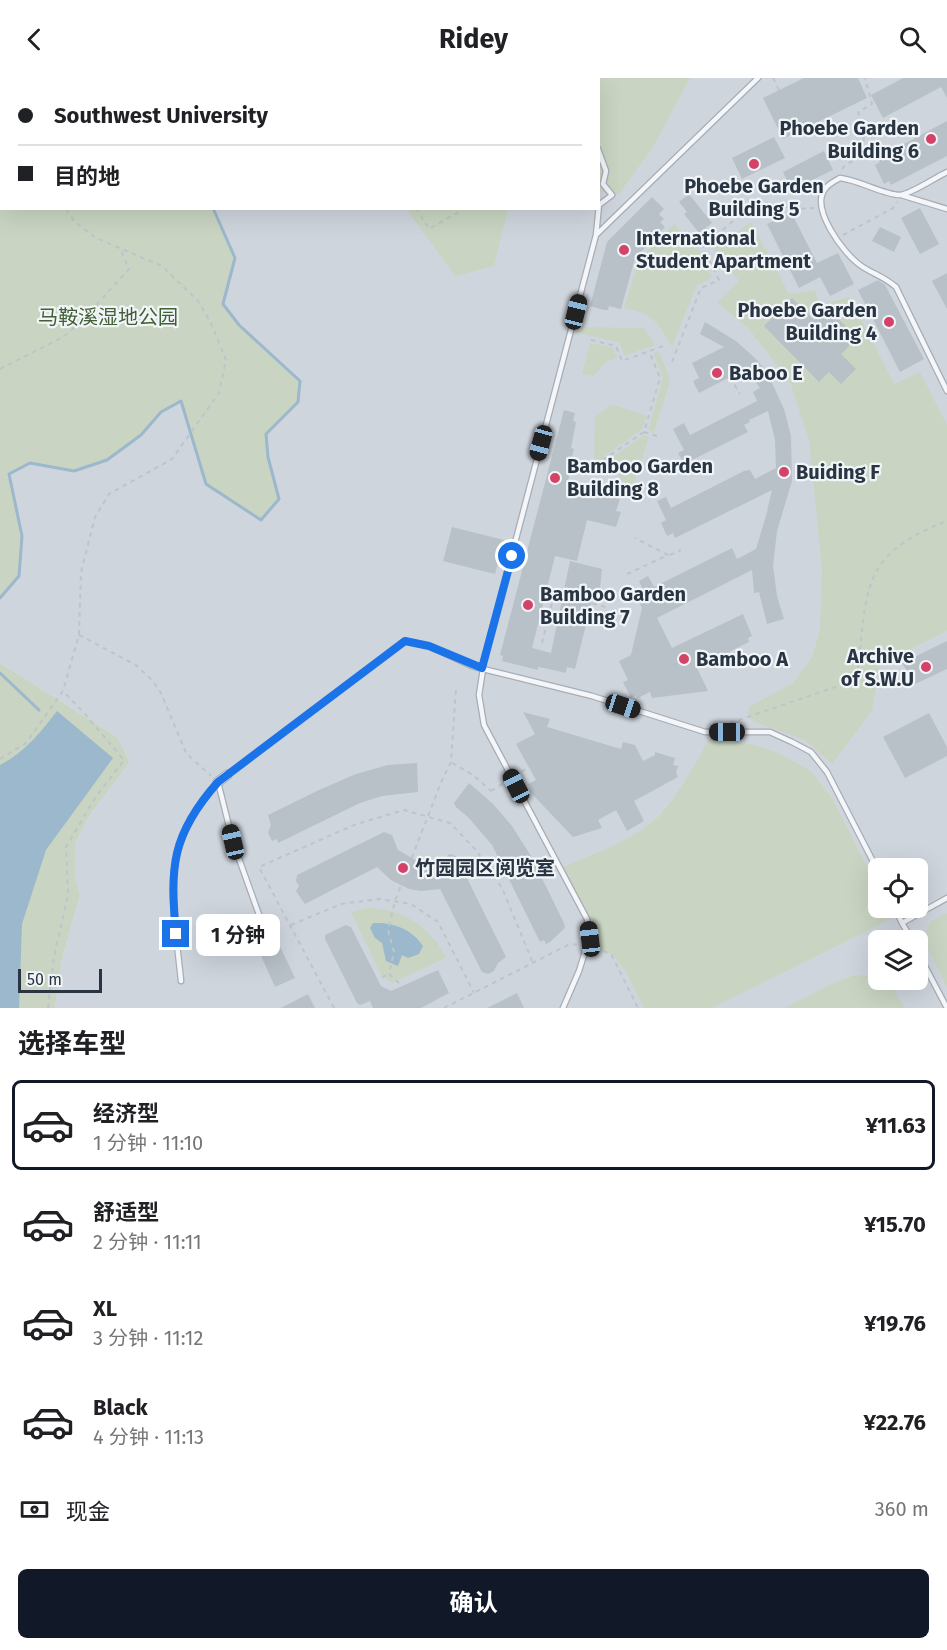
<!DOCTYPE html>
<html lang="zh">
<meta charset="utf-8">
<style>
:root{--surface:#fff;--page:#f6f6f6;--text:#202124;--muted:#757577;--line:#e0e0e0;--accent:#111827}
body{margin:0;font-family:"Fira Sans","Noto Sans SC",sans-serif;background:var(--page);color:var(--text);height:100vh;display:flex;flex-direction:column;font-size:22px;white-space:nowrap}
*{box-sizing:border-box;margin:0}
p{font-size:20px;color:var(--muted)}
.icon{flex:none;width:33px;height:33px;fill:none;stroke:currentColor;stroke-width:2;stroke-linecap:round;stroke-linejoin:round}
.map{position:relative;height:930px;overflow:hidden}
.side{display:flex;flex-direction:column;background:var(--surface);flex:1}
.side>*{flex:none}
.hud{position:absolute;left:0px;top:0px;width:600px;height:132px;box-shadow:0 6px 24px #0002;display:grid;align-content:center;height:132px;padding:0 18px;background:var(--surface)}
.tools{position:absolute;left:868px;top:780px;display:grid;gap:12px}
.tools a{display:grid;place-items:center;width:60px;height:60px;border-radius:9px;background:var(--surface);box-shadow:0 6px 24px #0002;font-size:30px}
.scale{position:absolute;left:18px;bottom:15px;width:84px;box-sizing:border-box;padding-left:6px;border:3px solid #293543;border-top:0;font-size:16px;line-height:21px;white-space:nowrap;color:#293543;-webkit-text-stroke:4px #f1f5f8;paint-order:stroke}
.end{position:absolute;width:27px;height:27px;margin:-14px;border:8px solid #1a73e8;background:#fff;box-shadow:0 0 0 3px #fff}
.from{border-radius:50%}
.bubble{position:absolute;height:42px;border-radius:9px;background:var(--surface);box-shadow:0 6px 24px #0002;font-size:20px;font-weight:700;line-height:42px;text-align:center}
.car{position:absolute;width:18px;height:36px;margin:-18px -9px;border-radius:8px;box-shadow:0 0 4px 2px #0007;background:linear-gradient(#222 24%,#8ab4d8 0 40%,#222 0 76%,#8ab4d8 0 86%,#222 0)}
.hud b{display:flex;align-items:center;gap:21px;height:57px;font-size:22px}
.hud b+b{border-top:2px solid var(--line)}
.hud i{width:15px;height:15px;background:var(--text)}
ul{padding:0;list-style:none}
li{display:flex;align-items:center;gap:18px;height:90px;margin:0 12px 9px;padding:0 6px;border:3px solid transparent;border-radius:9px}
li div{flex:1}
li b{display:block;font-size:22px}
li em{font-style:normal;font-weight:700}
li.selected{border-color:var(--accent)}
li>.icon{width:54px;height:54px;stroke-width:1.5}
h2{padding:0 18px;font-size:27px;line-height:72px}
.pay{display:flex;align-items:center;gap:15px;height:66px;padding:0 18px;font-size:22px}
.pay p{margin-inline-start:auto}
.action{display:flex;gap:12px;margin-top:auto;padding:12px 18px}
.action a{flex:1;height:69px;border-radius:9px;background:var(--accent);color:#fff;font-size:24px;font-weight:700;line-height:69px;text-align:center}
header{display:flex;justify-content:space-between;align-items:center;height:78px;padding:0 18px;background:var(--surface);font-size:27px;font-weight:700}
.map>svg:first-child{display:block}
.built{fill:#cfd5dd;fill-rule:evenodd}
.green{fill:#c9d5c2}
.water{fill:#9bb8cc}
.lines{fill:none;stroke-linecap:round;stroke-linejoin:round}
.stream{stroke:#9bb8cc;stroke-width:3}
.building{fill:#b8c0c8}
.lane-casing{stroke:#a6adb5;stroke-width:7}
.street-casing{stroke:#a6adb5;stroke-width:11}
.path{stroke:#bfc4ca;stroke-width:2;stroke-dasharray:4.5 4.5;stroke-linecap:butt}
.lane{stroke:#f4f6f9;stroke-width:4.5}
.street{stroke:#f4f6f9;stroke-width:9}
.path-bridge{stroke:#bfc4ca;stroke-width:2;stroke-dasharray:4.5 4.5;stroke-linecap:butt}
.route{stroke:#1a73e8;stroke-width:8}
.poi-dot{fill:#d44267;stroke:#f1f5f8;stroke-width:2}
.labels{text-anchor:middle;dominant-baseline:central;stroke-width:4.5;stroke-linejoin:round;paint-order:stroke}
.poi-label{font-size:20px;font-weight:bold;fill:#293543;stroke:#f1f5f8;text-anchor:start}
.park-label{font-size:20px;fill:#426036;stroke:#f1f5f8}
</style>
<header><svg class="icon" aria-label="back" viewBox="0 0 24 24"><path d="M15 5l-7 7 7 7"/></svg>Ridey<svg class="icon" aria-label="search" viewBox="0 0 24 24"><circle cx="10" cy="10" r="6"/><path d="M15 15l6 6"/></svg></header>
<div class="map">
<svg width="947" height="930" viewBox="0 0 947 930">
<rect width="100%" height="100%" fill="#e1e6eb"/>
<!-- built -->
<path class="built" d="M91,0H947V930H55L62,881L80,817L75,797V766L90,737L130,684L117,659L0,585V520L19,498L22,458L9,396L30,385L74,393L107,382L141,357L161,334L181,323L195,374L279,421L268,379L266,356L298,324L300,303L239,247L223,226L235,180L213,131L598,130V2ZM879,790H918V830H879ZM879,862H918V902H879Z"/>
<!-- green -->
<path class="green" d="M0,0H91L2,2V130L213,131L235,180L223,226L239,247L300,303L298,324L266,356L268,379L279,421L261,442L206,406L181,323L161,334L141,357L107,382L74,393L30,385L9,396L22,458L19,498L0,520Z
M365,0H690L653,69L619,116L599,114L598,2Z
M406,131H508L494,188L455,198Z
M751,144L789,216L815,212L820,227L850,219L894,306L920,294L947,347V553L880,586L872,633L832,686L805,662L757,645L748,639L749,629L793,605L812,580L820,552L822,492L809,362L790,304L748,250L717,224L739,203L714,171Z
M674,146L700,173L712,200L697,207L672,269C658,244 654,236 624,230L639,182Z
M578,249L644,250L655,267L624,278L620,265L576,254Z
M590,265L613,270L617,280L605,284L594,298L582,296Z
M659,273L670,302L654,355L648,352L663,300L653,275Z
M614,327L647,338L642,351L594,386L595,339L607,329Z
M644,357L649,359L631,414L619,398L593,393Z
M0,585L117,659L130,684L90,737L75,766V797L80,817L62,881L55,930H0Z
M709,661L751,666L776,674L811,693L832,720L879,812V830H888L893,840L712,930H644L626,894L612,876L587,868V841L559,791C589,777 625,766 651,745C672,729 696,685 709,661Z
M368,830C402,830 432,850 446,880L392,905L382,899L351,834Z
M947,835V909L923,861L930,844Z
M855,897L879,899V902L888,903L905,930H785L831,906Z"/>
<!-- water -->
<path class="water" d="M57,633L113,680L46,772L22,846L19,930H0V687C25,674 40,655 57,633Z
M373,845C393,844 412,851 423,868L419,876L408,880L402,877L398,888L386,883L382,865L375,860L370,850Z"/>
<g class="lines">
<!-- stream -->
<path class="stream" d="M91,2V0
M0,520L19,498L22,458L9,396L30,385L74,393L107,382L141,357L161,334L181,323L206,406L261,442L279,421L268,379L266,356L298,324L300,303L239,247L223,226L235,180L213,130
M0,595L39,632"/>
</g>
<!-- building -->
<path class="building" d="M804,0H858L867,20L783,61L763,20Z
M903,0H947V20L941,9L883,40L871,17Z
M947,43V78L891,107L889,103L884,106L875,87L880,84L878,80Z
M774,59L785,80L742,101L732,80Z
M824,73L833,92L792,112L783,94Z
M689,116L712,145L699,155L684,136L687,134L679,124Z
M652,119L664,131L659,136L664,141L660,144L665,149L635,180L621,231L609,228L608,232H604L590,228L607,164Z
M920,130L939,166L920,176L901,140Z
M791,134L817,185L838,175L854,206L830,218L820,199L799,210L767,146Z
M880,149L901,159L894,174L872,163Z
M947,195V231L932,203Z
M878,202L885,207L924,281L900,294L858,212Z
M792,220L814,242L827,229L857,260L841,276L856,291L841,306L829,294L819,304L764,248Z
M705,244L736,263L756,281L767,294L784,331L791,358L792,403L777,453L773,488L777,518L784,541L767,546L759,514L754,515L752,492L657,540L672,570L743,536L752,558L748,560L749,564L697,590L708,613L652,620L650,614L638,620L636,617L631,620L623,604L628,602L619,583L631,577L642,530L640,526L648,522L639,503L648,498L654,509L732,470L737,481L756,471L768,431L767,433L772,412L675,460L673,455L667,458L661,445L666,442L657,423L666,419L671,430L744,393L750,392L755,401L776,390L775,362L768,333L749,342L750,344L744,347L748,354L684,386L678,375L684,372L673,351L684,345L690,357L757,323L753,314L760,310L746,291L699,315L693,303L699,300L692,285L724,269L700,256Z
M564,332L575,335L573,343L576,344L571,370L574,371L571,382L573,383L567,407L620,421L616,433L621,434L616,449L587,442L577,483L555,478L532,570L551,575L570,483L602,491L599,520L593,518L575,591L567,589L566,595L544,590L538,589V592L502,583L503,578L500,577Z
M452,449L504,462L495,496L443,483Z
M947,563V591L915,606L902,585Z
M523,634L550,641L547,649L621,671L623,664L635,667L643,683L655,677V674L675,680L673,687L678,688L676,695L678,699L634,723L644,743L627,753L616,732L598,742L602,750L573,759L533,717L528,706L536,702L516,666L535,656Z
M929,635L947,669V678L905,700L883,659Z
M417,685L418,714L382,718L360,725L278,765L277,761L272,763L268,755L271,747L268,737L319,712L356,696L388,687Z
M469,705L493,726L512,748L531,778L564,845L565,850L550,864L546,866L544,862L540,864L492,767L468,739L456,729L454,725Z
M384,754L392,757L398,772L417,783L432,784L446,780L449,776L456,778L506,879L498,885L494,893L488,896L482,894L440,811L421,813L409,811L391,802L377,789L305,826L300,819L296,813L299,808L296,803L297,797Z
M346,847L351,849L381,908L391,913L438,892L449,915L421,930H373L370,923L360,927L357,925L325,861V857Z
M277,862L295,900L275,909L258,871Z
M517,915L524,930H487Z
M308,916L315,930H281Z"/>
<g class="lines">
<defs>
<path id="lane" d="M458,0V2
M569,0V2
M947,94C936,99 911,116 900,117C884,117 859,102 840,100C835,103 828,106 825,111C810,130 843,175 860,187C872,196 882,197 896,209L947,313
M901,117L947,131
M596,157L599,127L612,117L603,106L606,93L598,71
M482,590L596,157L758,0
M227,697L405,563L429,568L472,588L483,591
M218,704L233,764L267,859
M895,830L902,845
M912,862L902,845L947,820
M918,875L947,930
M181,903C173,820 157,772 218,704
M563,930L579,893L589,861L587,841L484,647L479,617L483,591L592,618L705,654H770L792,664L811,674L827,694L879,795"/>
<path id="street" d="M218,704L227,697"/>
</defs>
<!-- lane casing -->
<use href="#lane" class="lane-casing"/>
<!-- street casing -->
<use href="#street" class="street-casing"/>
<!-- path -->
<path class="path" d="M381,0L382,2
M507,0V2
M773,0L779,12
M78,2L79,0
M817,45L821,54
M842,91C845,86 851,85 856,80C868,66 864,49 858,34L872,26L865,0
M416,130L429,151L457,135L459,130
M793,139L797,131
M843,157L893,130L897,124
M591,262L616,268L622,283L666,267
M672,284L701,210L719,202L703,169L756,123L797,131L814,130
M0,291L63,259L79,246L129,191L120,170
M730,299L740,316
M644,354L660,359
M588,392L644,354L660,300L649,273
M670,477L681,472
M627,496L668,477L635,460
M79,557L136,587L152,602L161,615L186,675L211,698
M542,565L554,516L606,529
M730,645L853,603L858,592C867,510 861,476 947,443
M0,681L26,665L63,613L79,557L81,494L95,439L109,416L172,381L219,315L226,282L211,245L198,223L162,188L96,160L75,144L65,130
M452,685L473,697L491,713
M291,847L341,826L379,821L411,826L438,844L474,915
M595,870L611,876L638,930
M382,899L389,896
M399,905L389,896L394,874L388,852L395,823L442,702L451,684L456,610
M48,930L54,879L68,817L66,769L95,720L124,682L85,636L63,613
M334,930L259,789L354,747L404,732L450,745L475,771L502,810L533,885
M444,930L570,866L580,867"/>
<!-- lane -->
<use href="#lane" class="lane"/>
<!-- street -->
<use href="#street" class="street"/>
<!-- path-bridge -->
<path class="path-bridge" d="M491,713L529,689"/>
</g>
<g class="lines">
<!-- route -->
<path class="route" d="M176,856C170,789 171,757 218,704L405,563L429,568L482,590L512,478"/>
</g>
<!-- markers -->
<g class="poi-dot">
<circle cx="931" cy="61" r="6"/>
<circle cx="754" cy="86" r="6"/>
<circle cx="624" cy="172" r="6"/>
<circle cx="889" cy="244" r="6"/>
<circle cx="717" cy="295" r="6"/>
<circle cx="784" cy="394" r="6"/>
<circle cx="555" cy="400" r="6"/>
<circle cx="528" cy="527" r="6"/>
<circle cx="684" cy="581" r="6"/>
<circle cx="926" cy="589" r="6"/>
<circle cx="403" cy="790" r="6"/>
</g>
<g class="labels">
<!-- poi labels -->
<g class="poi-label">
<text x="919" y="50" text-anchor="end">Phoebe Garden<tspan x="919" dy="23">Building 6</tspan></text>
<text x="754" y="108" text-anchor="middle">Phoebe Garden<tspan x="754" dy="23">Building 5</tspan></text>
<text x="636" y="160">International<tspan x="636" dy="23">Student Apartment</tspan></text>
<text x="877" y="232" text-anchor="end">Phoebe Garden<tspan x="877" dy="23">Building 4</tspan></text>
<text x="729" y="295">Baboo E</text>
<text x="567" y="388">Bamboo Garden<tspan x="567" dy="23">Building 8</tspan></text>
<text x="796" y="394">Buiding F</text>
<text x="540" y="516">Bamboo Garden<tspan x="540" dy="23">Building 7</tspan></text>
<text x="914" y="578" text-anchor="end">Archive<tspan x="914" dy="23">of S.W.U</tspan></text>
<text x="696" y="581">Bamboo A</text>
<text x="415" y="790">竹园园区阅览室</text>
</g>
<!-- park labels -->
<g class="park-label">
<text x="108" y="239">马鞍溪湿地公园</text>
</g>
</g>
</svg>
<div class="tools">
<a><svg class="icon" aria-label="locate" viewBox="0 0 24 24"><circle cx="12" cy="12" r="6"/><path d="M12 2v4M12 18v4M2 12h4M18 12h4"/></svg></a>
<a><svg class="icon" aria-label="layers" viewBox="0 0 24 24"><path d="M12 4l9 5-9 5-9-5zM3 14l9 5 9-5"/></svg></a>
</div>
<div class="scale">50 m</div>
<i class="end from" style="left:512px;top:478px"></i>
<i class="end" style="left:176px;top:856px"></i>
<div class="bubble" style="left:196px;top:836px;width:84px">1 分钟</div>
<i class="car" style="left:576px;top:234px;rotate:14deg"></i>
<i class="car" style="left:541px;top:365px;rotate:195deg"></i>
<i class="car" style="left:623px;top:628px;rotate:108deg"></i>
<i class="car" style="left:727px;top:654px;rotate:270deg"></i>
<i class="car" style="left:516px;top:708px;rotate:333deg"></i>
<i class="car" style="left:233px;top:764px;rotate:347deg"></i>
<i class="car" style="left:590px;top:861px;rotate:353deg"></i>
<div class="hud">
<b><i class="from"></i>Southwest University</b>
<b><i></i>目的地</b>
</div>
</div>
<section class="side">
<h2>选择车型</h2>
<ul>
<li class="selected"><svg class="icon" aria-label="car" viewBox="0 0 24 24"><path d="M5 17H2v-5l4-1 3-4h7l3 4 3 1v5h-3M9 17h6M6 11h13"/><circle cx="7" cy="17" r="2"/><circle cx="17" cy="17" r="2"/></svg><div><b>经济型</b><p>1 分钟 · 11:10</p></div><em>¥11.63</em></li>
<li><svg class="icon" aria-label="car" viewBox="0 0 24 24"><path d="M5 17H2v-5l4-1 3-4h7l3 4 3 1v5h-3M9 17h6M6 11h13"/><circle cx="7" cy="17" r="2"/><circle cx="17" cy="17" r="2"/></svg><div><b>舒适型</b><p>2 分钟 · 11:11</p></div><em>¥15.70</em></li>
<li><svg class="icon" aria-label="car" viewBox="0 0 24 24"><path d="M5 17H2v-5l4-1 3-4h7l3 4 3 1v5h-3M9 17h6M6 11h13"/><circle cx="7" cy="17" r="2"/><circle cx="17" cy="17" r="2"/></svg><div><b>XL</b><p>3 分钟 · 11:12</p></div><em>¥19.76</em></li>
<li><svg class="icon" aria-label="car" viewBox="0 0 24 24"><path d="M5 17H2v-5l4-1 3-4h7l3 4 3 1v5h-3M9 17h6M6 11h13"/><circle cx="7" cy="17" r="2"/><circle cx="17" cy="17" r="2"/></svg><div><b>Black</b><p>4 分钟 · 11:13</p></div><em>¥22.76</em></li>
</ul>
<div class="pay"><svg class="icon" aria-label="cash" viewBox="0 0 24 24"><path d="M3 7h18v10H3z"/><circle cx="12" cy="12" r="2"/></svg>现金<p>360 m</p></div>
<div class="action"><a>确认</a></div>
</section>
